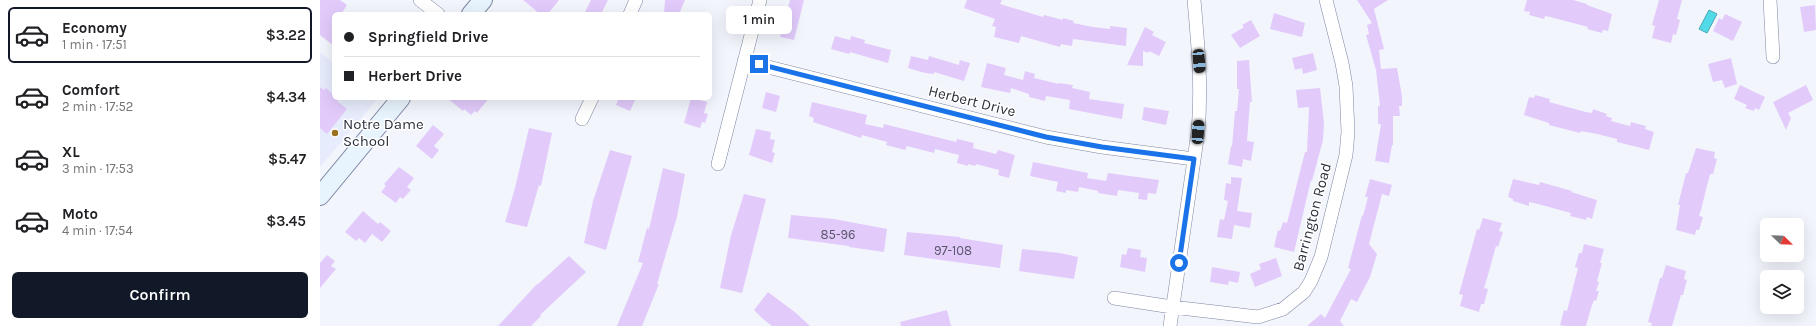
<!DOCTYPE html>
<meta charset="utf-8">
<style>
:root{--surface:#fff;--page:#f6f6f6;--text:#202124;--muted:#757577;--line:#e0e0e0;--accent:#111827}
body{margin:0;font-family:Karla,sans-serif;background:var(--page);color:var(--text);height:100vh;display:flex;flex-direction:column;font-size:15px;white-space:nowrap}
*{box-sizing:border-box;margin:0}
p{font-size:13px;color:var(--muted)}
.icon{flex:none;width:22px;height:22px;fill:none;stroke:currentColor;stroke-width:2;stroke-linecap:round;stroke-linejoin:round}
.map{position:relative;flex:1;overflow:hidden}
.details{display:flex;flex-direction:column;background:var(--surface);width:320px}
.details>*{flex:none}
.top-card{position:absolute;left:12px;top:12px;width:380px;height:88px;border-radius:6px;box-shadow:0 4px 16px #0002;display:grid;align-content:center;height:88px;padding:0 12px;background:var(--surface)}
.needle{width:26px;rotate:113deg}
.tools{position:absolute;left:1440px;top:218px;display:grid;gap:8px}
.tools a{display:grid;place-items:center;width:44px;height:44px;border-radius:6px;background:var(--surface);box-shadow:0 4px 16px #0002;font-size:20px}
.end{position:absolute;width:18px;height:18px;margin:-9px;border:5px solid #1a73e8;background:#fff;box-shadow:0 0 0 2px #fff}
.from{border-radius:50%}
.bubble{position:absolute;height:28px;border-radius:6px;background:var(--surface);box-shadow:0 4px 16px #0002;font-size:13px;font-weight:600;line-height:28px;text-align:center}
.car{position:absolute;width:12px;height:24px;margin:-12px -6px;border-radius:5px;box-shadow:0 0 3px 1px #0007;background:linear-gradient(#222 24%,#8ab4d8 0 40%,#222 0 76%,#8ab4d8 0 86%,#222 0)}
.top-card b{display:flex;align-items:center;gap:14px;height:38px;font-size:15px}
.top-card b+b{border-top:1px solid var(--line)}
.top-card i{width:10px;height:10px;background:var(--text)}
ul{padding:7px 0 0;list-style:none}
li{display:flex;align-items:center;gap:12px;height:56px;margin:0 8px 6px;padding:0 4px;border:2px solid transparent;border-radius:6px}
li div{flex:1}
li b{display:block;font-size:15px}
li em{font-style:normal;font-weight:600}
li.current{border-color:var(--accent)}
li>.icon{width:36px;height:36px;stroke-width:1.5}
.button{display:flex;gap:8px;margin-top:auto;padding:8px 12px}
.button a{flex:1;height:46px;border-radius:6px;background:var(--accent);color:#fff;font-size:16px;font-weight:600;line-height:46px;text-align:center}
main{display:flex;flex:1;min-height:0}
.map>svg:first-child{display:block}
.built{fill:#e7ecfc}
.water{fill:#53dae9;stroke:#47a7b5}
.building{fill:#e2cbfb}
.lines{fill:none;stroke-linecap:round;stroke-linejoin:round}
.street-casing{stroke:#7e86a3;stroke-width:14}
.secondary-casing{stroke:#7e86a3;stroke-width:20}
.street{stroke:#fff;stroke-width:13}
.secondary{stroke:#e8f4fd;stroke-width:18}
.route{stroke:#1a73e8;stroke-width:5}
.poi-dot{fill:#9a711e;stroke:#fff;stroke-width:1.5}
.labels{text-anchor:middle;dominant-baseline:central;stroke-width:3;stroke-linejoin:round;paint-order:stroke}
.number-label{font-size:13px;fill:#5a576c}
.street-label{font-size:15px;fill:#2c303c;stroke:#fff}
.poi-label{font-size:15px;fill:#2c303c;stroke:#fff;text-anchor:start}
</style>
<main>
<section class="details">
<ul>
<li class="current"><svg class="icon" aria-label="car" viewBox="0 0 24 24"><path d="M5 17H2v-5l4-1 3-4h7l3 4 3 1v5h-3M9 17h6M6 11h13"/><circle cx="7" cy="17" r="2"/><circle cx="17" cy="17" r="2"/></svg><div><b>Economy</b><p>1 min · 17:51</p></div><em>$3.22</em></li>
<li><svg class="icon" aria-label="car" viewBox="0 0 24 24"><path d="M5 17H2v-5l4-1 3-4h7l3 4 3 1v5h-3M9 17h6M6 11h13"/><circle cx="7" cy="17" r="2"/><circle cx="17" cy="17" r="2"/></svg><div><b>Comfort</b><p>2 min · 17:52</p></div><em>$4.34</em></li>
<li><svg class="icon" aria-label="car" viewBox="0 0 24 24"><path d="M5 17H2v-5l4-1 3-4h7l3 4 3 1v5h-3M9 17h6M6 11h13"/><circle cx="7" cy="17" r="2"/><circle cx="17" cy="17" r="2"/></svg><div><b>XL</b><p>3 min · 17:53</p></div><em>$5.47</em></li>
<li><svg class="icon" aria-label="car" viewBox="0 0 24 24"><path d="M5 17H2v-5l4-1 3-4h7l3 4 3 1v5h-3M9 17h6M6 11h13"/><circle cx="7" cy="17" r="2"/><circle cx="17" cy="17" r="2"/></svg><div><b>Moto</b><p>4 min · 17:54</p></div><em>$3.45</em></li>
</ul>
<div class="button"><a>Confirm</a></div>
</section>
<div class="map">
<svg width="1496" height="326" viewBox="0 0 1496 326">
<rect width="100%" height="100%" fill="#f3f5fc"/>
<!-- built -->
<path class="built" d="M0,52L14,63V98H58L0,167Z"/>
<!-- water -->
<path class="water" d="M1389,10L1397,14L1387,33L1379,29Z"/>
<!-- building -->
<path class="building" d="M0,0H20L27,5L21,14H14V46L0,35Z
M203,0H239L228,14H220Z
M271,0H288L281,14H264Z
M345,0H365L359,14H344Z
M470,0H484L474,40L460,37Z
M647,0H682L680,4L723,17L724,15L743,20V18L754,21L753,23L773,27L790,29V26L807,28L806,46L753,39L752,46L741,44L740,47L701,36L699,43L674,37L676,27L672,26L675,19L644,8Z
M1037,0H1068L1054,9L1064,49L1059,50L1061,69L1077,68L1082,96V106H1079L1080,116H1073V145H1072L1069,163L1055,161L1061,124H1058V106H1060L1056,70L1046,35L1049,34L1047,25L1052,23Z
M1207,0H1253L1267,4V5L1292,14L1288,31L1283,30L1282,33L1267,29L1268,27L1230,17L1225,16L1224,19L1209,15L1210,12L1204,11Z
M1339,0H1362L1357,19L1360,20L1356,35L1353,34L1351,43L1332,38L1335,26L1332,25Z
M1495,5L1496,30L1484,32L1480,7Z
M954,13L985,23L982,37L950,29Z
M1405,14L1422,22L1413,41L1393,31L1399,18L1402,20Z
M931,20L940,36L920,48L911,35L924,27L922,25Z
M825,27L834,32L832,35L846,42L839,56L829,51L828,53L823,51V66L807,65Z
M515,36L530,40L531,36L545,40L544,43L571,50L568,63L530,52L529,54L511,49Z
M993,53L997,70L983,74L982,68L975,70L972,58Z
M591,56L608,60L609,56L639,65L640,60L650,63L644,81L614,72V74L605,73L588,68Z
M1411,58L1417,84L1405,88L1402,80L1393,82L1388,64Z
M929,60L932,102H930L927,141L934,142L931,161L923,159L922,167L908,164L911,146L912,147L915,111H917L919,89H917V61Z
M667,63L686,68L684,75L703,80L705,71L715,74L714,78L739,84V83L753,85L752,88L770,92L769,99L804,104L802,119L749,109L750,100L726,96L725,101L709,97V94L691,88L690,93L661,87Z
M1420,85L1445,97L1439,110L1435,108L1434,111L1425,108L1427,105L1414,99Z
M1486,85L1493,100L1468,113L1471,118L1466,130L1453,102Z
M0,87L4,90L6,88L13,94L14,98L19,99L17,101L27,109L7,134L0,128Z
M1000,88L1004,123L1003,140L992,181L991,180L974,252L954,247L958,230L960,231L963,222L967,223L985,152H987L989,107L978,108L976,90Z
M446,92L460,96L456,112L442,108Z
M1215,95L1230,99L1229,102L1266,112L1272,113L1273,109L1287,114L1286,116L1292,118L1291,121L1310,126L1311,122L1326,126L1325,129L1334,132L1329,150L1297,142V139L1277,134L1261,131L1260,133L1229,125V123L1204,115L1209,97L1214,98Z
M127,98H169L157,113L155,111L151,115L144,109L143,111Z
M299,98H316L310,111L296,105Z
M371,98L387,102L384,113L388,114L385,123L382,122L380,128L364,123Z
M492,102L547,115L545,124L563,128L564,124L636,142L637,139L654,143L653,148L676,154L678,150L695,155L689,178L678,175L679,170L656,164L655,166L648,164V166L637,163L639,155L615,149L614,153L587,146L585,150L566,145L567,142L542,135L541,138L493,122L494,118L489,116Z
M824,107L849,111L846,125L822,120Z
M113,125L124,134L114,146L119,150L112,159L96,146Z
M209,128L232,133L221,186L219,185L207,227L185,222L195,188Z
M436,129L451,132L450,139L455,140L452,152L455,153L452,163L429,155Z
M1376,148L1395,152L1394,158L1397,159L1393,174H1390L1381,210L1379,216L1383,217L1379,230H1376L1375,235L1356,230L1360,205H1358L1366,173H1368Z
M290,150L312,156L286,250L264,243L273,201Z
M713,162L768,173L767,178L786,181L788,173L839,180L836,194L828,193L827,200L818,199L819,193L798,190L797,196L778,193V191L759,187L758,192L746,190V193L736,191L738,182L710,176Z
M79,167L94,178L87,187L91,190L83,199L80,197L76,203L61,192L66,186L64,184Z
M343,168L365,174L357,217L337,284H339L322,326H297L323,263L318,262L327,228L329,229Z
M911,177L922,178L917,211L932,213L930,228L914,225L912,239L897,237L900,219L904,220L908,201L904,200L906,183L911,184Z
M1050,179L1072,185L1069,196L1062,194L1049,244L1057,254L1050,277L1037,302L1031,299L1020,321L1024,326H987L1001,314L1005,318L1031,269L1028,268L1042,215L1043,216L1048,197H1045Z
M1193,179L1219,185L1220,182L1252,191L1251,192L1277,200L1272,219L1267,217L1266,220L1250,216L1251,213L1214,203L1209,202V206L1193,201V199L1188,197Z
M424,194L446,199L422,293L400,288L411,235Z
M43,211L58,224L60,222L71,231L62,242L52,234L45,243L39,238L36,241L25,232Z
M471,215L514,219L567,229L564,252L529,247V246L468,238Z
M1163,218L1182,223L1179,231L1183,232L1178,247L1176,246L1168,275L1164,288L1168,289L1164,304H1161L1159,312L1140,306L1143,295L1139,294L1157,229L1159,230Z
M587,232L640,237V238L683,245L680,268L584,255Z
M1264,244L1284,249L1280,263H1282L1277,281L1279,282L1276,291H1279L1276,301L1274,300L1271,308L1266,326H1245L1240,325L1244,310L1247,311L1258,268L1255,267L1259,253H1262Z
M808,248L821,250L820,257L827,258L825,272L800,267L802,254L806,255Z
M702,249L740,253L758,257L754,279L699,271Z
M7,255L15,261L11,266L16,269L0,288V263Z
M249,256L266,272L220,315L221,316L211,326H178L217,284V285Z
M956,258L962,276L935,287L930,274L941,269L939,264Z
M1346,265L1366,271L1364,279L1367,280L1363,295H1361L1352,326H1331L1332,323L1328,322L1340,278H1342Z
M892,267L920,272L918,283L909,281L908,285L890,282Z
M448,292L476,313L490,326H452L443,319L434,310Z
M627,310L631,326H581L580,322Z"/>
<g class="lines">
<defs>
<path id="street" d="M100,0L118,14
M1450,0L1453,57
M310,14L316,0
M424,61L726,137L782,147L874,159
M262,119L272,98
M398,164L440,0
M794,298L852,307L938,317L963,309L984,292L991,281L1001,257L1026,155L1028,132L1026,86L1022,63L1006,0
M850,326L878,132C882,87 878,44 874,0"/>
<path id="secondary" d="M151,14L163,0
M0,196L81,98"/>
</defs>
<!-- street casing -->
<use href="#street" class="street-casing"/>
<!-- secondary casing -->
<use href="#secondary" class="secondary-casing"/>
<!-- street -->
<use href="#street" class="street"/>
<!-- secondary -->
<use href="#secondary" class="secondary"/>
</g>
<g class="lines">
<!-- route -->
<path class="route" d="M439,64L726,137L782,147L874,159L859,263"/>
</g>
<!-- markers -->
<circle class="poi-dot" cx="15" cy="133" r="4"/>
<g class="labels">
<!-- number labels -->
<g class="number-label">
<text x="518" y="234">85-96</text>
<text x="633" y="250">97-108</text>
</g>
<!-- street labels -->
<g class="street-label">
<text transform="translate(652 101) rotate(14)">Herbert Drive</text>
<text transform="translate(992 217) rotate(-75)">Barrington Road</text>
</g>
<!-- poi labels -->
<g class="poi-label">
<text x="23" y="124">Notre Dame<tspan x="23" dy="17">School</tspan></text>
</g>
</g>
</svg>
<div class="tools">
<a><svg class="needle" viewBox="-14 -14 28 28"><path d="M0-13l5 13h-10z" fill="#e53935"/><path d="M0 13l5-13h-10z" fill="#757577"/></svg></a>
<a><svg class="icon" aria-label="layers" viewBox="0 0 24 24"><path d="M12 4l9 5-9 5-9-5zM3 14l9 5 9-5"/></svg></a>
</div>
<i class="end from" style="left:859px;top:263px"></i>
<i class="end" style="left:439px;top:64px"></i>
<div class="bubble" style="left:406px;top:6px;width:66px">1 min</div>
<i class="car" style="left:879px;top:61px;rotate:175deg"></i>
<i class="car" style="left:878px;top:132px;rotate:4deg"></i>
<div class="top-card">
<b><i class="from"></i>Springfield Drive</b>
<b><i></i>Herbert Drive</b>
</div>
</div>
</main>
